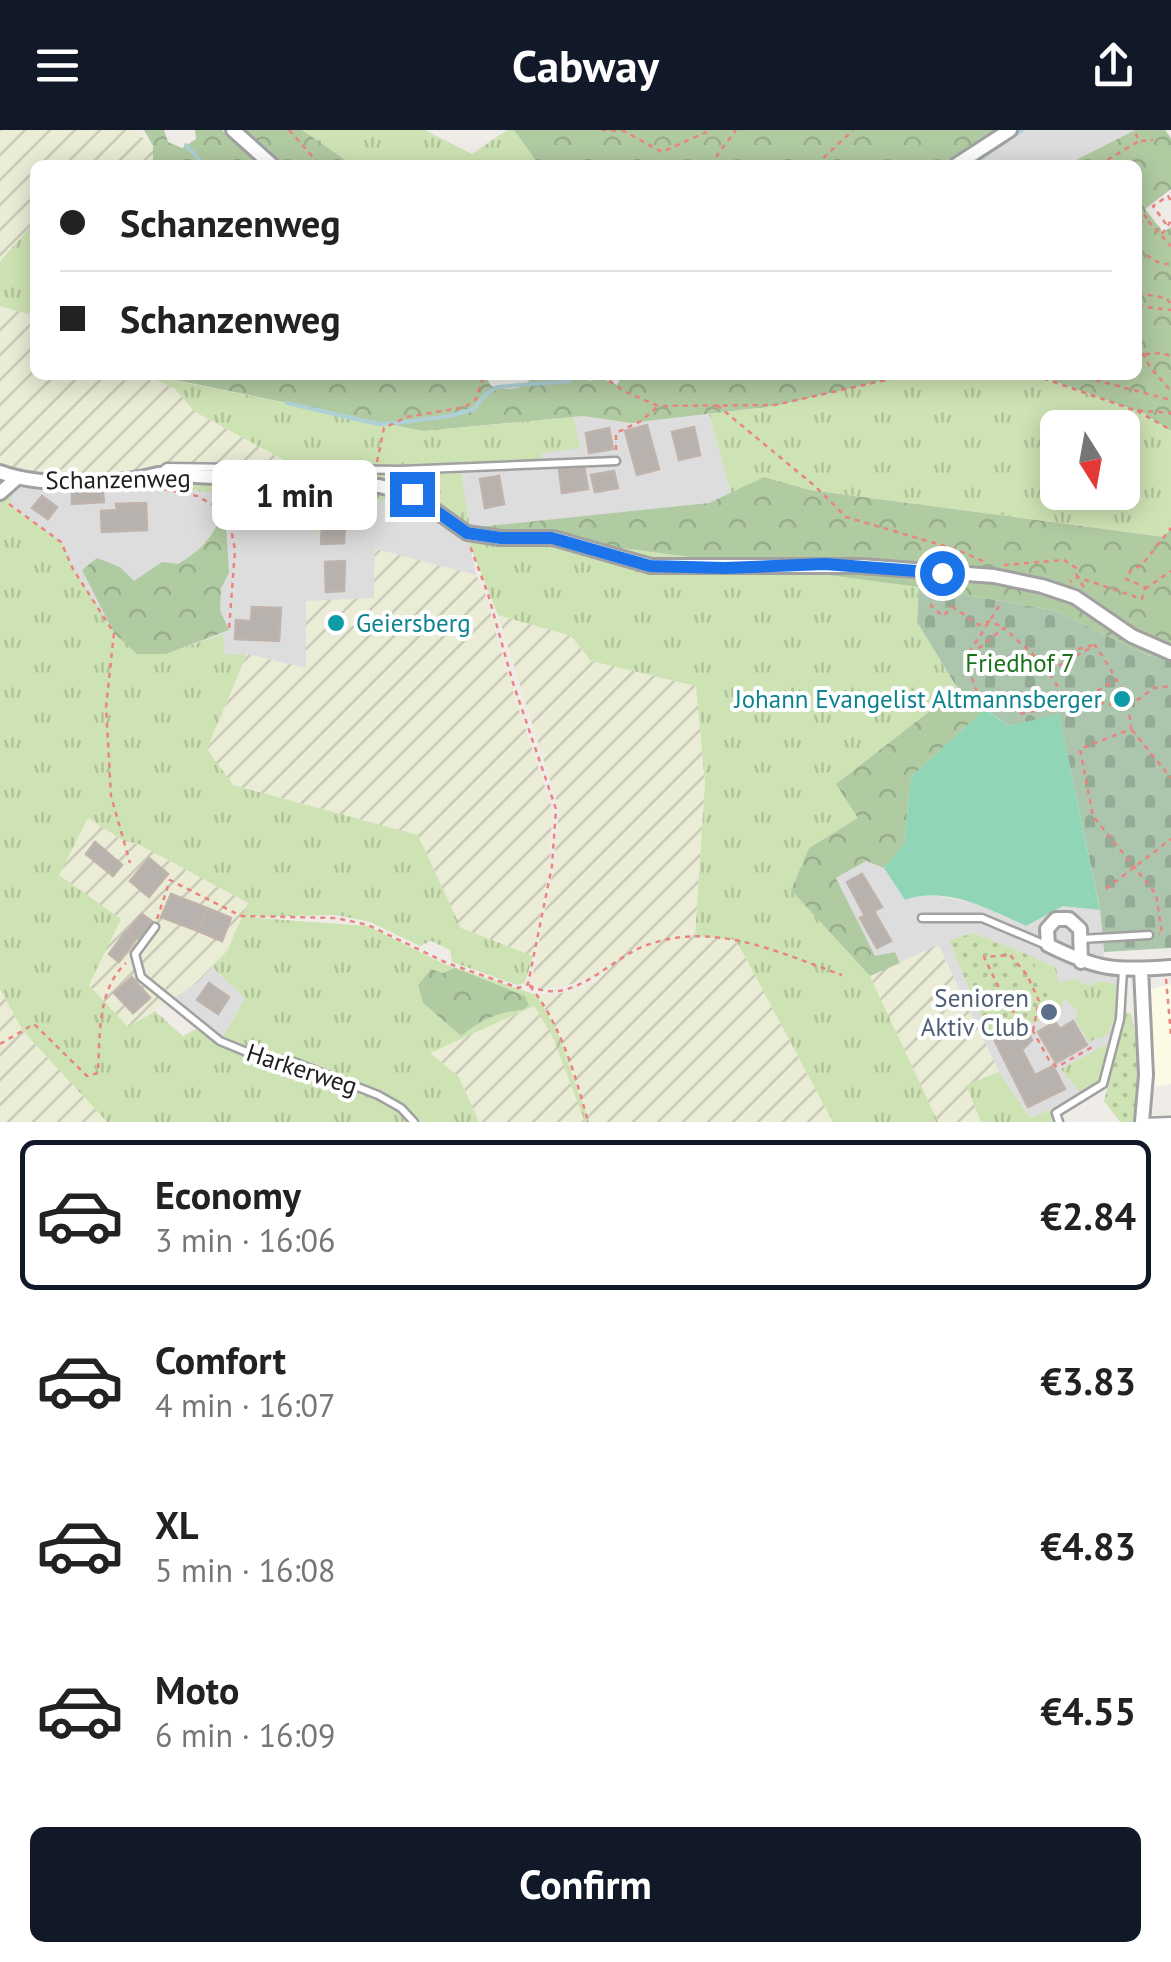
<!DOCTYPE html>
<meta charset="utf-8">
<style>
:root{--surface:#fff;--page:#f6f6f6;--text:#222;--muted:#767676;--line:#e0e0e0;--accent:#111827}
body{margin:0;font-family:"PT Sans",sans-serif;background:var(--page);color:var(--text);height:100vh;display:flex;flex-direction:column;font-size:38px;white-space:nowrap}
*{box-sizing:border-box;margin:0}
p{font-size:32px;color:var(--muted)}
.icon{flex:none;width:55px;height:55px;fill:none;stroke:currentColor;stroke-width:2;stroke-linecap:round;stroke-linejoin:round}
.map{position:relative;height:992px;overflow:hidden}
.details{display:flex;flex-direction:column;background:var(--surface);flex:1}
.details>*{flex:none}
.banner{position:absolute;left:30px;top:30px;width:1112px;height:220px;border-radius:15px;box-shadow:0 5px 25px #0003;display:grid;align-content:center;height:220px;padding:0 30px;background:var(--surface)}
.needle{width:65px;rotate:169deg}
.tools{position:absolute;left:1040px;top:280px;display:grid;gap:20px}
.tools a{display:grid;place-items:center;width:100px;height:100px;border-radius:15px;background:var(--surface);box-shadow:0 5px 25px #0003;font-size:50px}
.end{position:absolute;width:45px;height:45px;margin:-22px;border:12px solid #1a73e8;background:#fff;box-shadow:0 0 0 5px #fff}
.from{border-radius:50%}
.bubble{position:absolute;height:70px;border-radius:15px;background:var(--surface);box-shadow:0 5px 25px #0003;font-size:32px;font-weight:700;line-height:70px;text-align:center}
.banner b{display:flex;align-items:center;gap:35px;height:95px;font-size:38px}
.banner b+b{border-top:2px solid var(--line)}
.banner i{width:25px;height:25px;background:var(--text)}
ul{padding:18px 0 0;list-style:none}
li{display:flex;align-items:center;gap:30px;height:150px;margin:0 20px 15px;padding:0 10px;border:5px solid transparent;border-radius:15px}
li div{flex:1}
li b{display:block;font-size:38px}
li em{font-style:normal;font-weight:700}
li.active{border-color:var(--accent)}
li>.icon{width:90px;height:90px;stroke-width:1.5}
.button{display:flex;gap:20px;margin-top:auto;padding:20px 30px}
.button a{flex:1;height:115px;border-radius:15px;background:var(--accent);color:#fff;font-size:40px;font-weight:700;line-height:115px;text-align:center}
header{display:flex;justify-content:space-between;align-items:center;height:130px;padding:0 30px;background:var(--accent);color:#fff;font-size:45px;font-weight:700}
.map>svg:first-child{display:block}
.residential{fill:#dedddd}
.education{fill:#fbfae5}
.farmland{fill:url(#farmland-furrows)}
.grass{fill:url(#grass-tufts);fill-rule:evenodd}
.forest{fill:url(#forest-crowns)}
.cemetery{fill:url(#cemetery-stones)}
.garden{fill:url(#garden-dots)}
.pitch{fill:#90d5b6}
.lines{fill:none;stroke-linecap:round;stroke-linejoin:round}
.stream{stroke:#aed0d7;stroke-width:4}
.building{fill:#b8b2ae;stroke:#bfb3ac;stroke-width:2.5}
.service-casing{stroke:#a1a1a1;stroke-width:11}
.minor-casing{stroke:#a1a1a1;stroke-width:18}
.path{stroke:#e9847f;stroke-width:2.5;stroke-dasharray:5 5;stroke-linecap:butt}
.service{stroke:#fff;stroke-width:6}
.minor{stroke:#fff;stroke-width:12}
.route{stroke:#1a73e8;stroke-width:12}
.culture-dot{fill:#0f9aa8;stroke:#fff;stroke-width:4}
.service-dot{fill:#5c6f8a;stroke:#fff;stroke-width:4}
.labels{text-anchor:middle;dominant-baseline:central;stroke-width:8;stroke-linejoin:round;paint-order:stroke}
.street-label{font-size:25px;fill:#202020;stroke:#fff}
.culture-label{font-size:25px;fill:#0d838f;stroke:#fff;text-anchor:start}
.park-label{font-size:25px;fill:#1a731c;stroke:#fff}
.service-label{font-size:25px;fill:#4e5e75;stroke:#fff;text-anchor:end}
</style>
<header><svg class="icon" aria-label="menu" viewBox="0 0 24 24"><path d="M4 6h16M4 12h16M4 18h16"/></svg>Cabway<svg class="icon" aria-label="share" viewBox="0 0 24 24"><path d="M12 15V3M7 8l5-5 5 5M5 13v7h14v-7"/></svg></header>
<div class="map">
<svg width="1171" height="992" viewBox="0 0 1171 992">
<defs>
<pattern id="farmland-furrows" width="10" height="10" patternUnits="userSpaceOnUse" patternTransform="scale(2.5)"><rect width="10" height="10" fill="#ebecd6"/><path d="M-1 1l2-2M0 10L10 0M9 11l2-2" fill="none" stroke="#c9cab7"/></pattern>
<pattern id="grass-tufts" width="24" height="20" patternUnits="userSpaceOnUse" patternTransform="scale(2.5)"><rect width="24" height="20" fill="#cee3b4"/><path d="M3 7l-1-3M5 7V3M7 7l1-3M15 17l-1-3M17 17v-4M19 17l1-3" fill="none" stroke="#b1c29a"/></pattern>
<pattern id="forest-crowns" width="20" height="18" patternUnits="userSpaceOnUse" patternTransform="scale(2.5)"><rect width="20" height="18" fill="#b0caa2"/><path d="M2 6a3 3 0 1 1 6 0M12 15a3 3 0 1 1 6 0" fill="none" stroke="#97ad8b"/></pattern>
<pattern id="cemetery-stones" width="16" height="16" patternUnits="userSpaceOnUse" patternTransform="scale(2.5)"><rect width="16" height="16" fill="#acc6ae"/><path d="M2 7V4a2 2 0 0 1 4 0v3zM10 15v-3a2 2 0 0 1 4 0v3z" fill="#94aa95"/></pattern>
<pattern id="garden-dots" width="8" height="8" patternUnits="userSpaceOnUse" patternTransform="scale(2.5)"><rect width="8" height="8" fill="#cee3b4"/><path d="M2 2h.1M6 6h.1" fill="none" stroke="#b1c29a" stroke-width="1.8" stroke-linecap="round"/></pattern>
</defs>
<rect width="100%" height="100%" fill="#efece8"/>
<!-- residential -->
<path class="residential" d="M995,0H1135L1066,35H951L949,30Z
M709,284L731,363L709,373L470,416L476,445L375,419L374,468L306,539L247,524L225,525L222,504L166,524L114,503L73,439L61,412L9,375L17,348L45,352L158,344L173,357L284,373L318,402L331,372L400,370L469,398L461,343L522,335L518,292L583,286L631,293Z
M866,731L884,738L905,770L924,763L978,774L1026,796L1063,775L1100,780L1105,837L1124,836L1127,891L1110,956L1030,988L999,942L939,816L900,833L895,822L875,827L836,748Z
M212,837L245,868L222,909L171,868L196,853Z"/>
<!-- education -->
<path class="education" d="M1171,854V954L1151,957L1148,860Z"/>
<!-- farmland -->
<path class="farmland" d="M0,0H134L153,17V35H94L90,32L87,35H35V92L0,130Z
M0,176L35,186V245H147L175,259L196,282L287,332L281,336L173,332L130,344H40L0,335Z
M375,419L476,445L485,463L510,553L552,678L550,733L533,826L461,798L418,705L233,655L207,620L247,524L306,538V471L374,468Z
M498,485L571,506L591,531L697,556L705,653L695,806L736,810L833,992H589L558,904L537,865L572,862L598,851L611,835L594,847L565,856L542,859L531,854L554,735L559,678Z
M88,688L124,711L138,714L248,773L227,821L197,853L128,897L89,855L59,745Z
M938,815L999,942L967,955L981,992H938L870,846Z
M0,859L23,901L107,992H0Z
M534,876L553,905L585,992H479L459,947L429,923Z"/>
<!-- grass -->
<path class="grass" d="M302,0H425L472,24L507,0H514L539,35H353Z
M35,92V186L0,176V131Z
M147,245L423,301L573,287L580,318L542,323V330L466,336H281L286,331L195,282L175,259Z
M906,245H1037L1142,283L1171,301V398L1164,407L810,360L764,347L731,363L709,284L775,276ZM1058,298H1122V362H1058Z
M167,337L401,345L461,343L470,398L919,457L917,492L958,559L837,653L858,688L809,718L791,760L870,846L938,992H833L736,810L695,806L705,653L696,556L591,531L571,506L498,485L470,416L469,398L400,370L331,372L318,403L291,391L284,373L173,357L158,344Z
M17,348L9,375L61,412L73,439L114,503L121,501L137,524H166L223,504L225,525L247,524L207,619L233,655L418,705L461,798L533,826L525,853L517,855L452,832L450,820L431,811L420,816L370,792L336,785L245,787L368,796L444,834L537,865L558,904L589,992H585L552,905L534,876L430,923L459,947L479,992H416L402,977L379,964L290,929L267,927L222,909L245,868L212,837L227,821L248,773L138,714L124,711L88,688L59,745L121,789L89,855L128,897L155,881L183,906L196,899C217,912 237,921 260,929C270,933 281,930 291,933C325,942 388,967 411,992H107L23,901L0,859V364ZM431,839L443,843L455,839L525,866L529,875L523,880C496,882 482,890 461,906L423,873L418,855Z
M1031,826L1056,838L1059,853L1073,849L1090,856L1096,851L1117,854L1115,885L1109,904L1089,912L1075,889L1078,881L1064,869L1058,886Z
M1105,915L1108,920L1097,953L1080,962L1061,939Z
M999,942L1030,988L1052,979L1057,992H981L966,955Z"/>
<!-- forest -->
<path class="forest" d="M144,0H164L168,12L182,18L196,9L195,0H222L259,35H212L192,31L188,35H153V16Z
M239,0H302L353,35H279Z
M514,0H995L940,35H539Z
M1135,0H1165L1171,8V59L1145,79L1163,102L1171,97V301L1143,283L1037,245H1138V35H1066Z
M151,245H485L491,256C510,260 522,262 534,245H561L591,251L595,246L617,255L622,245H906L775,276L631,293L583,286L423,301Z
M764,347L810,360L1164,407L1171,398V529L1147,525L1053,480L919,457L469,398L709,373Z
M217,395L226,396L229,443L221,458L220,480L229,500L166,524H137L114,503L82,440L97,428L120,437L134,451L162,432L178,434C196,423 207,414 217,395Z
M958,559L985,579L911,647L904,715L884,738L866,731L836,748L875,826L895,822L900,833L870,846L791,760L809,718L858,688L836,654Z
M455,838L525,866L529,875L523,880C496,882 482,890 461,906L423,873L418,855L431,839L443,843Z"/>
<!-- cemetery -->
<path class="cemetery" d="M919,457L1053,480L1147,525L1171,529V818L1104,822L1100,779L1059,585L1009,596L958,559L917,492Z"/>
<!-- garden -->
<path class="garden" d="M974,803L1031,826L1058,886L1014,898L990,909L949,810Z
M1126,883H1131C1140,919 1139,955 1134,992H1120L1104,971Z"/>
<!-- pitch -->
<path class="pitch" d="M985,579L1009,596L1059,584L1100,780L1063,776L1026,796C989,779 945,755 905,770L884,738L904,714L911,647Z"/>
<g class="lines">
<!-- stream -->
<path class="stream" d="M186,15L204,35
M971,35L1022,0
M287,273L378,294L397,293L450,286L474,279L486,264L497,257L570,251"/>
</g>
<!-- building -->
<path class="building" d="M647,295L659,339L637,345L625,301Z
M694,297L700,325L679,330L672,302Z
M609,298L613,319L589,323L586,303Z
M584,336L588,359L562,363L559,340Z
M614,341L618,358L595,362L591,345Z
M499,346L504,374L485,378L480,349Z
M102,354L104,372L72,374V355Z
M42,366L57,377L48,389L32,378Z
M146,373L147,400L102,402L101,381L117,380L116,374Z
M322,395L345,396L344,413L321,414Z
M345,431L344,461L326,462L325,432Z
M252,477L281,478L279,511L235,509L236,490L251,491Z
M95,712L122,735L113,746L86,724Z
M149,728L168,744L149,767L130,751Z
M862,744L882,777L874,781L891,811L877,818L860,788L865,786L847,752Z
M171,764L207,778L198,801L161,787Z
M207,778L231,788L222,811L198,801Z
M142,784L153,792L139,809L128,800Z
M126,801L136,809L119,832L109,824Z
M132,847L150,868L133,883L114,863Z
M209,853L229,867L218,884L197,870Z
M1073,891L1087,915L1056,933L1038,902L1055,892L1060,899Z
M1025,895L1032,910L1022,920L1035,945L1053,936L1065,959L1028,977L995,911L1013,902L1014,905Z"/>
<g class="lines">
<defs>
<path id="service" d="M159,343L167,337L401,340L616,331
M922,788H982L1046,815
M155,797L135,824L141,847L220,911L266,930H289L378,965L401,978L414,992
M1081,809L1149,805
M1059,992L1056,983L1103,954L1120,889L1123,840
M1143,992L1171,991"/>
<path id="minor" d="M233,0L272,35
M956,35L1010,0
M0,342C40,357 117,355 158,344L379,356L412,364L467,403L501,408H553L651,436H861L994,446L1042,456L1075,467L1132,506L1171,523
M0,363L17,348
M1081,832L1080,799L1069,789H1056L1047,799L1048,815C1098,840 1115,841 1171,837
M1141,839L1146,945L1142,992"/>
</defs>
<!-- service casing -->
<use href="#service" class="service-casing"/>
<!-- minor casing -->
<use href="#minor" class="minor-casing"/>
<!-- path -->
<path class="path" d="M289,0L320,35
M601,0L622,1
M622,0L662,22L711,0
M1141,11L1153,10
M710,35L736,0
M816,35L853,0
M1099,35L1139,11L1134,0
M1138,76L1148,90
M1138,91L1149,92L1171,116
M1166,94L1153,76L1168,66L1171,71
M1162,104L1171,91
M1138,120L1161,134H1171
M1138,163L1166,168L1171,174
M1138,176L1171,180
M1138,214L1150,237L1171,261
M1145,224L1162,223L1171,226
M601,245L624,261L658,276L775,275L908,245
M1034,245L1134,280L1171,283
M1076,245L1171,270
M1116,245L1119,257
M717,275L816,357L846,387L955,419L987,433
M1137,281L1171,300
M616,320V303L641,291L657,277
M377,332L384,298L407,287L465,277L476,269L484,245
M154,357L197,366L228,383L235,420L229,500
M9,374L61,412L73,439L114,503L106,577L111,666L130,733
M1004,435L1064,430L1076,438L1077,447L1070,452
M934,454L931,476L943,486L953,477L979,495L990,491L1002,497
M1084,457L1077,447L1142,469L1145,457L1126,449L1131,440L1142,435L1171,398
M1145,459L1171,441
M999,476L965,529L1004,498L1038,529L1094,515
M965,529L981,573L1003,572L1020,584L1080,571L1129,576L1154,558L1171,556
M1032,530L1044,543
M1018,544L1036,530
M1080,571L1116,550
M1069,573L1048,542L1095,515C1113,543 1129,566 1131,599L1080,619L1093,686L1156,764L1162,804H1159
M1132,600L1171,648
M1106,759L1171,709
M157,789L170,750L241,786L336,788L368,795L447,833L519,858L528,854L552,736L556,679L513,553L488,464L470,416
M1166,849L1171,905
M529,855C572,879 609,828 647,815C714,791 778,822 842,845
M530,856C560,893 576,946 588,992
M1033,901L1039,871L1027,845L1010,825L984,827L1002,864L1019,890L1033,901L1049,930L1057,937L1094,916
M0,914L34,894L87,946L98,943C100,905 97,860 126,833"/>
<!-- service -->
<use href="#service" class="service"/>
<!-- minor -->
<use href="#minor" class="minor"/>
</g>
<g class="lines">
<!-- route -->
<path class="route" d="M412,364L467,403L501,408H552L650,436L725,438L825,434L942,443"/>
</g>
<!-- markers -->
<g class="culture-dot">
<circle cx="336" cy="493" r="10"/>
<circle cx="1122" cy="569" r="10"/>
</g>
<circle class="service-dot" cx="1049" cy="882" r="10"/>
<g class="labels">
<!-- street labels -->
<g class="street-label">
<text transform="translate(118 349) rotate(-1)">Schanzenweg</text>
<text transform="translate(302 939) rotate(18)">Harkerweg</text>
</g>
<!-- culture labels -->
<g class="culture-label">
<text x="356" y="493">Geiersberg</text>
<text x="1102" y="569" text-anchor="end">Johann Evangelist Altmannsberger</text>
</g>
<!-- park labels -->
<g class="park-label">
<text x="1020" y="533">Friedhof 7</text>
</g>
<!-- service labels -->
<g class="service-label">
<text x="1029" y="868">Senioren<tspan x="1029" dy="29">Aktiv Club</tspan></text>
</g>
</g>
</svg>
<div class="tools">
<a><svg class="needle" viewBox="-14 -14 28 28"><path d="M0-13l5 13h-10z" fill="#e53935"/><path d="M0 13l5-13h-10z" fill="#767676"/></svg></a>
</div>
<i class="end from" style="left:942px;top:443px"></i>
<i class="end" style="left:412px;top:364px"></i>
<div class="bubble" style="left:212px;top:330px;width:165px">1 min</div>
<div class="banner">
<b><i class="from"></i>Schanzenweg</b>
<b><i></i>Schanzenweg</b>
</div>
</div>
<section class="details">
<ul>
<li class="active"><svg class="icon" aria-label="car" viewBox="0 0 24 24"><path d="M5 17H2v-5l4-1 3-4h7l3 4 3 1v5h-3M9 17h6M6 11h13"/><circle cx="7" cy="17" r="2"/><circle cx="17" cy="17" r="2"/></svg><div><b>Economy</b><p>3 min · 16:06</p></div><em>€2.84</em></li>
<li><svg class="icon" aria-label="car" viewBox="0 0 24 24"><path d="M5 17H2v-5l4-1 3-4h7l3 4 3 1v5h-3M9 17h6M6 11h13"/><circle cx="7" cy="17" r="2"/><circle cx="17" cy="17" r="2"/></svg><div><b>Comfort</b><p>4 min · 16:07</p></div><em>€3.83</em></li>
<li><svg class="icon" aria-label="car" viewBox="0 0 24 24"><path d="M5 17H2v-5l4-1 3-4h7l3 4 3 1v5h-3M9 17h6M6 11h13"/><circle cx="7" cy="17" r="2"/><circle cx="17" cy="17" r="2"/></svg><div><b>XL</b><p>5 min · 16:08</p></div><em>€4.83</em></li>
<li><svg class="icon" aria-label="car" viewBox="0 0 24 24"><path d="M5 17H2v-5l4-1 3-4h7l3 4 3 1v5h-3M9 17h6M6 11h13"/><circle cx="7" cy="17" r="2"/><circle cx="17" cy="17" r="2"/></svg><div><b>Moto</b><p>6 min · 16:09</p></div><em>€4.55</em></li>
</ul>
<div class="button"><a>Confirm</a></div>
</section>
